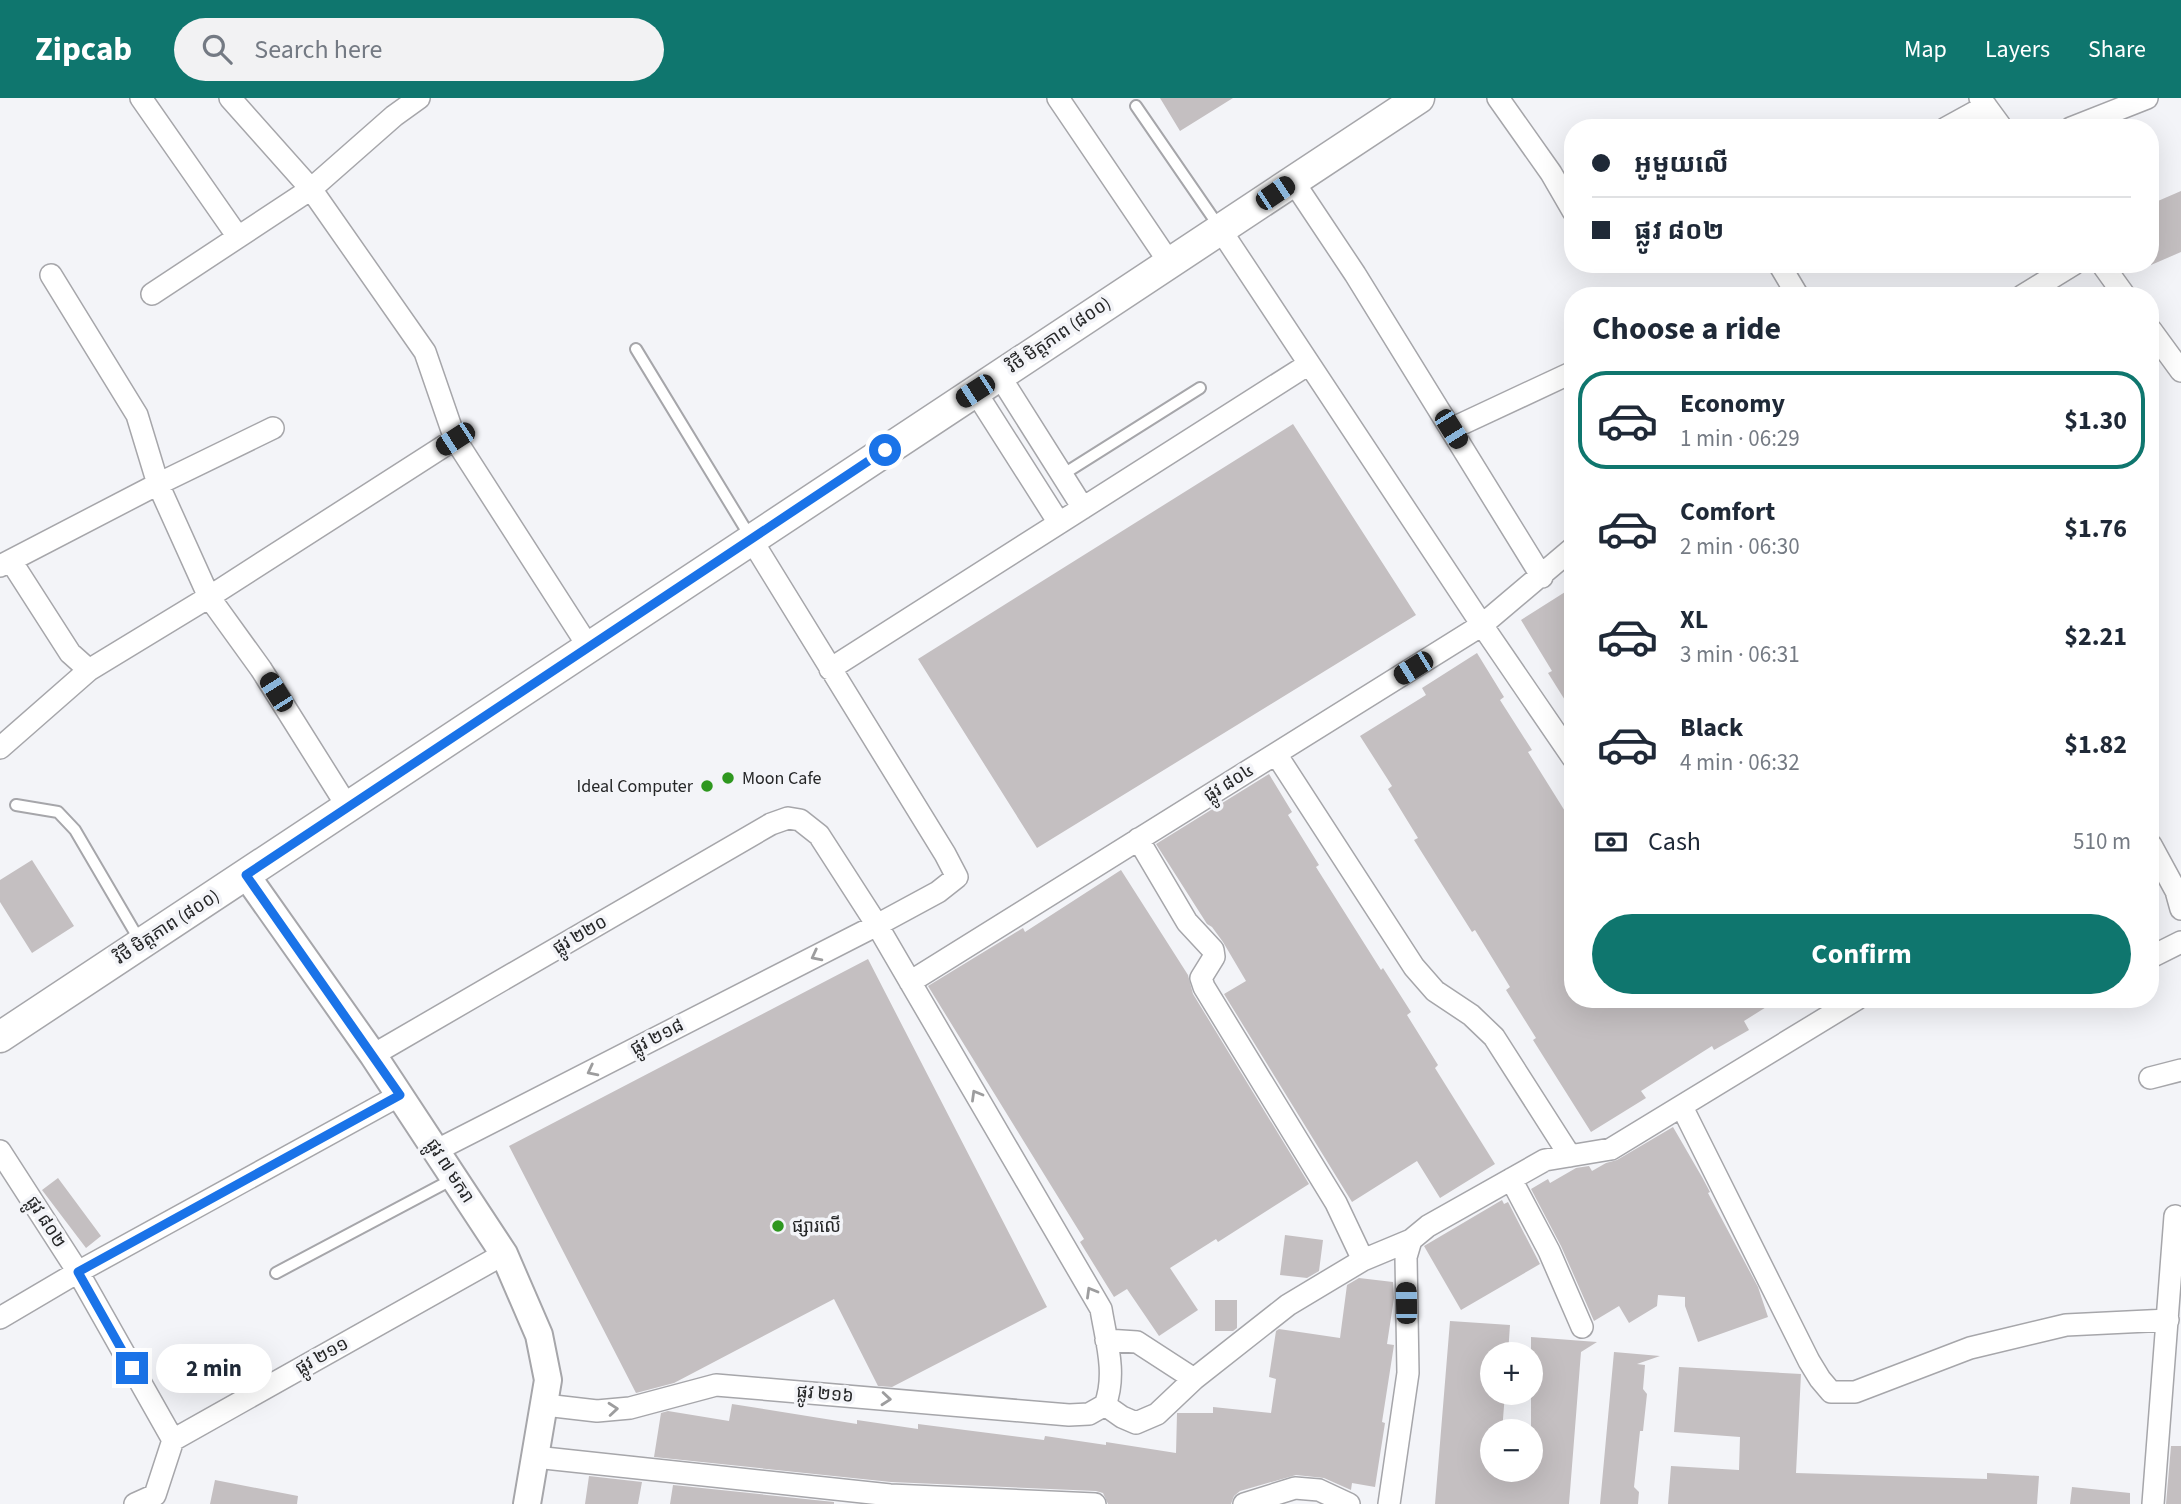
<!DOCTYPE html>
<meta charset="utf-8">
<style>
:root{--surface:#fff;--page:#f2f2f3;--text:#1f2937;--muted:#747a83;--line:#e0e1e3;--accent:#0f766e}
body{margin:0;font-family:"Source Sans 3","Noto Sans Khmer",sans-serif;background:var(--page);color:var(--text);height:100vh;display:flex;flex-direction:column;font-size:26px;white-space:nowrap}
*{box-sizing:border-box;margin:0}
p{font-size:23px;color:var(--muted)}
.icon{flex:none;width:38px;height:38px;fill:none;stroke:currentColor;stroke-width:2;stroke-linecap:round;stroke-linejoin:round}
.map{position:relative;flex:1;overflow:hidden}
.details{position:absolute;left:1564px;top:189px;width:595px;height:721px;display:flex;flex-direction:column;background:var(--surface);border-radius:28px;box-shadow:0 7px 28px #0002}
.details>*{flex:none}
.guide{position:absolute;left:1564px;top:21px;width:595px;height:154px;border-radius:28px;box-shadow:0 7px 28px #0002;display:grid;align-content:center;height:154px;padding:0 28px;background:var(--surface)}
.tools{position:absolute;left:1480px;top:1244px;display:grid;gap:14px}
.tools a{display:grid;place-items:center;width:63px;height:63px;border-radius:50%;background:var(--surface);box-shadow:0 7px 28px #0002;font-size:35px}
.end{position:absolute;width:32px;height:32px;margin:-16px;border:9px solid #1a73e8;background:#fff;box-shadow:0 0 0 4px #fff}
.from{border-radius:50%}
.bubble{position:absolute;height:49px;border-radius:24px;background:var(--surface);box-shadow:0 7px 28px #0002;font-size:23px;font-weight:700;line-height:49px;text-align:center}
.car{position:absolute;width:21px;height:42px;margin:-21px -10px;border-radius:9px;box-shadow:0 0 5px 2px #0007;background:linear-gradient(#222 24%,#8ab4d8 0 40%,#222 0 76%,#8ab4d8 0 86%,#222 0)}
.guide b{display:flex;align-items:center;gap:24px;height:66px;font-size:26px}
.guide b+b{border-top:2px solid var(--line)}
.guide i{width:18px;height:18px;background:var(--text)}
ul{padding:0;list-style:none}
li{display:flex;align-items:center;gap:21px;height:98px;margin:0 14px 10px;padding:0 14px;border:4px solid transparent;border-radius:28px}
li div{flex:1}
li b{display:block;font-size:26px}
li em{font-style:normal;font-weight:700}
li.selected{border-color:var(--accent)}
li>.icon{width:63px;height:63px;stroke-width:1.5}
h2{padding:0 28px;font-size:32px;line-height:84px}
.pay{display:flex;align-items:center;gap:18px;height:77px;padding:0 28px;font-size:26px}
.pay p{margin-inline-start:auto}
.primary-button{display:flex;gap:14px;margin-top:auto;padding:14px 28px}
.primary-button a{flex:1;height:80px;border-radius:42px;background:var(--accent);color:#fff;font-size:28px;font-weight:700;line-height:80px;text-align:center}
header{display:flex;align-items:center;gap:42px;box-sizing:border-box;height:98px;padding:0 35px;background:var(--accent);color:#fff}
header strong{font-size:33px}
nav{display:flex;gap:38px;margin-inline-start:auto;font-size:24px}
.search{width:490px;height:63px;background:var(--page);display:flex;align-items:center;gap:18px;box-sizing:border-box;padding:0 24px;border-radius:38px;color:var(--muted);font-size:26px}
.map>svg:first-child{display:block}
.building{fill:#c4bfc1}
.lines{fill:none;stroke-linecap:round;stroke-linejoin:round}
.service-casing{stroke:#a6a6aa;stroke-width:14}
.minor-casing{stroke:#a6a6aa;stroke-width:24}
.tertiary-casing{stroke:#a6a6aa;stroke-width:30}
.secondary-casing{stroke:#a6a6aa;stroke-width:33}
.service{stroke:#fff;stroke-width:10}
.minor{stroke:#fff;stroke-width:21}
.tertiary{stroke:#fff;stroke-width:26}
.secondary{stroke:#fff;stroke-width:30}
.oneway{stroke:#9d9d9e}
.route{stroke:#1a73e8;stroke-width:9}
.poi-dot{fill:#2e971f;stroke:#f3f4f8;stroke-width:2.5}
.labels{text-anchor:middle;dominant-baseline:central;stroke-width:7;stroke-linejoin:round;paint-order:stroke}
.street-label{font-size:18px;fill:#252627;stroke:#f3f4f8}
.poi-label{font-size:18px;fill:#252627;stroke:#f3f4f8;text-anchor:start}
</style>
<header>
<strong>Zipcab</strong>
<div class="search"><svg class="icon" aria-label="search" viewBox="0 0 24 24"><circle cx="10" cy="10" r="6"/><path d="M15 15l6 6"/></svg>Search here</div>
<nav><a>Map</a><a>Layers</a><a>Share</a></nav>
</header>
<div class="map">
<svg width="2181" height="1406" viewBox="0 0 2181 1406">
<rect width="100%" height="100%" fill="#f3f4f8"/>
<!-- building -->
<path class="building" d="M1160,0H1233L1180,33Z
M2181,93V154L2151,167V106Z
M1293,326L1416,517L1037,750L918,561Z
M1573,489V615L1548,575L1552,573L1521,522Z
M1477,555L1504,599L1500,602L1532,652L1528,654L1573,726V901H1779L1744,923L1749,932L1714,952L1712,948L1641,993L1646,1000L1591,1034L1533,942L1536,940L1506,892L1510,889L1475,832L1472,834L1414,742L1418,740L1388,691L1392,688L1360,638L1426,597L1422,590Z
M1269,676L1292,714L1288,717L1319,767L1316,769L1381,872L1383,870L1411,914L1407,917L1438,967L1435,970L1495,1066L1440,1100L1417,1063L1352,1104L1224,896L1246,883L1223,844L1212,829L1207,826L1156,746Z
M32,762L74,828L32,855L0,804V782Z
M1121,772L1188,877L1193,896L1309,1086L1218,1144L1216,1141L1170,1170L1198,1212L1159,1238L1127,1191L1114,1199L1080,1144L1084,1141L928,888L1023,830L1025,834Z
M868,861L1047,1209L892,1289L878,1288L834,1201L674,1285L636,1295L509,1048Z
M1673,1029L1702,1079L1710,1094L1708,1095L1758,1189L1768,1219L1698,1244L1685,1208V1199L1658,1197L1657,1208L1629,1225L1619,1208L1594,1223L1561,1148L1531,1091L1548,1081L1550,1085L1576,1070L1589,1068L1592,1073L1606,1065L1617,1062Z
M58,1080L101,1138L86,1150L42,1092Z
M1502,1102L1504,1106L1508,1104L1540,1166L1461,1212L1424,1148Z
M1285,1137L1323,1142L1319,1173L1307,1180L1280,1177Z
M1359,1180L1393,1184L1394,1200L1387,1246L1394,1247L1382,1324L1385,1325L1375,1389L1352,1385L1351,1392L1324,1380L1296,1377L1240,1393L1234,1398L1231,1406H1108L1103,1395L1096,1393L891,1384L654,1359L661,1315L668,1313L729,1323L732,1306L857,1326V1322L918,1331V1326L1044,1342L1045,1338L1106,1347V1344L1176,1355L1177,1315H1213V1309L1271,1315L1276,1281L1269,1279L1276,1233L1279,1231L1340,1240L1347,1187Z
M1215,1202H1237V1230L1233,1233H1215Z
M1450,1223L1510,1227L1508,1256H1493V1295H1505L1502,1334H1493V1372H1531V1239L1597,1244L1581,1254L1569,1406H1435Z
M1614,1254L1660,1258L1637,1266L1645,1267L1643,1291L1647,1296L1643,1333H1640L1634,1389L1639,1394L1638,1406H1600Z
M1679,1269L1801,1276L1796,1375L1987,1381V1375L2039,1378L2037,1406H1668L1671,1368L1739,1372L1740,1339L1674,1334Z
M2171,1348H2181V1406H2166Z
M589,1378L642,1384L638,1406H585Z
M215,1382L298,1398L297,1406H210Z
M673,1387L834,1404V1406H670Z
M2072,1389L2130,1395V1406H2070Z"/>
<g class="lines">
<defs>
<path id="service" d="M1136,8L1220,130
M636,251L751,440
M1062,377L1200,290
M16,707L58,714L75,732L140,843
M276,1175L453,1081"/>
<path id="minor" d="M141,0L238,139
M230,0L311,91L425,254L455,341L588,548
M1058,0L1169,164
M1498,0L1551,75L1573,113
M1980,0L2002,30
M1946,30L1986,8
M2071,30L2147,0
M1293,83L1355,176L1542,479
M1220,131L1482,527L1573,660
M1779,166L1798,198
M2102,166L2125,198
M51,177L137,317L158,386L209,499L261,571L347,708
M152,196L311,91L394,18L419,0
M2022,198L2074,166
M2151,232L2181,273
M999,277L1083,410
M975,293L1059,425
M1451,331L1573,274
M11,463L70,555L89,572
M0,468L158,386L273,330
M830,571L1309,266
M0,650L89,572L209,499L455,341
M1276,656L1414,869L1435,893L1471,917L1494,939L1570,1058
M1138,741L1187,824L1213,852L1214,859L1201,880L1204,889L1336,1105L1363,1162L1411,1142L1428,1128L1545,1062L1611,1051L1857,901
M2151,747L2176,793L2181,811
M2151,859L2181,844
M910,884L1482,527L1573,450
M373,957L771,726L788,720L800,722L819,737L877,827L1101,1211C1106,1242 1117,1276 1105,1307
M2150,980L2181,972
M1682,1009L1809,1263L1820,1281L1831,1294H1855L1970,1250L2066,1227L2168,1222
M437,1052L877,827L938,794L957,779L945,756L751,441
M0,1053L78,1174L173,1342
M1511,1081L1549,1153L1582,1229
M0,1220L78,1174L400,997
M1106,1242L1137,1244L1194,1281
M545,1307L597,1313L630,1310L716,1287L1069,1317L1089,1316L1105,1307
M1105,1307L1122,1319L1136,1325L1157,1316L1194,1281L1288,1207L1363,1162
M535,1359L890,1397L1095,1406
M135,1406L155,1397L173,1342L504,1156
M1244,1406L1295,1390L1319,1392L1349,1406
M1389,1406L1408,1275L1406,1159L1411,1142
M2153,1406L2175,1118"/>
<path id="tertiary" d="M246,777L373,957L504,1156L539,1237L548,1282L527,1406"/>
<path id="secondary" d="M0,939L1419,0"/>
</defs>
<!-- service casing -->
<use href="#service" class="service-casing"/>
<!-- minor casing -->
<use href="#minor" class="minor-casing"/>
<!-- tertiary casing -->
<use href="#tertiary" class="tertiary-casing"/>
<!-- secondary casing -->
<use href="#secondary" class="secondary-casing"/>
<!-- service -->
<use href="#service" class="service"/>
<!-- minor -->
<use href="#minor" class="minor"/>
<!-- tertiary -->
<use href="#tertiary" class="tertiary"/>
<!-- secondary -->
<use href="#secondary" class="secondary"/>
</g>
<!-- one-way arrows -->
<defs><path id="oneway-chevron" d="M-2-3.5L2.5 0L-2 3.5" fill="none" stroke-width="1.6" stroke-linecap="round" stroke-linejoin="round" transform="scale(1.75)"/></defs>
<g class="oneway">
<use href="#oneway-chevron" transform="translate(816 858) rotate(153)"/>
<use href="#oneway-chevron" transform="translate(592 973) rotate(153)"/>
<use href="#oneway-chevron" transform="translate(976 997) rotate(-120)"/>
<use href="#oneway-chevron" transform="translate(1091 1194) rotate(-120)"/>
<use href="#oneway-chevron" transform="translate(886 1301) rotate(5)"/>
<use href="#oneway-chevron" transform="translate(613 1311) rotate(-5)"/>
</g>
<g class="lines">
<!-- route -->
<path class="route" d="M132,1270L78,1174L400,997L246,777L885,352"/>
</g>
<!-- markers -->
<g class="poi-dot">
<circle cx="728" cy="680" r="7"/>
<circle cx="707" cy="688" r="7"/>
<circle cx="778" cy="1128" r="7"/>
</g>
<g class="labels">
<!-- street labels -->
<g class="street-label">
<text transform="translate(1059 237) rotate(-34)">វិថី មិត្តភាព (៨០០)</text>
<text transform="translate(1229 685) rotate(-32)">ផ្លូវ ៨០៤</text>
<text transform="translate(167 829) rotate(-33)">វិថី មិត្តភាព (៨០០)</text>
<text transform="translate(580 837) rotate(-30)">ផ្លូវ ២២០</text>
<text transform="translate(657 939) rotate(-27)">ផ្លូវ ២១៨</text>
<text transform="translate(450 1073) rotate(57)">ផ្លូវ ៧ មករា</text>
<text transform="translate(46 1124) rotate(57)">ផ្លូវ ៨០២</text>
<text transform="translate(322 1258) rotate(-29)">ផ្លូវ ២១១</text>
<text transform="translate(825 1296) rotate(5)">ផ្លូវ ២១៦</text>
</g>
<!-- poi labels -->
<g class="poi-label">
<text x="742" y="680">Moon Cafe</text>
<text x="693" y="688" text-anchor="end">Ideal Computer</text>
<text x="792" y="1128">ផ្សារលើ</text>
</g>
</g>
</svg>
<div class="tools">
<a>+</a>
<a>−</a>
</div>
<i class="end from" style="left:885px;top:352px"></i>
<i class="end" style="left:132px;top:1270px"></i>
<div class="bubble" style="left:156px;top:1246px;width:116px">2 min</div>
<i class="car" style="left:1275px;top:95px;rotate:56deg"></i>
<i class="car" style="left:975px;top:293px;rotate:237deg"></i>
<i class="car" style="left:1451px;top:331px;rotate:148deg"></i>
<i class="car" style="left:455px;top:341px;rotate:237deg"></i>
<i class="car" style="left:1413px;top:570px;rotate:238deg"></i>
<i class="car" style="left:276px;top:594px;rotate:328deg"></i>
<i class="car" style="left:1406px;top:1205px;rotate:359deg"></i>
<div class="guide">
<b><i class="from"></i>អូមួយលេី</b>
<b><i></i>ផ្លូវ ៨០២</b>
</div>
<section class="details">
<h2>Choose a ride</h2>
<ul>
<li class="selected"><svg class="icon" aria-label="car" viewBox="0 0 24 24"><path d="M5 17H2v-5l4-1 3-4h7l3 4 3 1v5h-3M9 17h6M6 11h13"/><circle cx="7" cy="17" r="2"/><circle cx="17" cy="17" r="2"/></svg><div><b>Economy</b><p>1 min · 06:29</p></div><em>$1.30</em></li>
<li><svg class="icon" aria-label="car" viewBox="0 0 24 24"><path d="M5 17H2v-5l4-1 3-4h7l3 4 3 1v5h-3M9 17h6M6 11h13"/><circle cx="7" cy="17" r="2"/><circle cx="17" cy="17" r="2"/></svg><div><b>Comfort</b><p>2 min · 06:30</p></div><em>$1.76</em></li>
<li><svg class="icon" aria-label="car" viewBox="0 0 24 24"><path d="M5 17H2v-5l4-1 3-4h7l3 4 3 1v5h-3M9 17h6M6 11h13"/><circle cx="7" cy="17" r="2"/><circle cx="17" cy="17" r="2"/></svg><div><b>XL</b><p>3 min · 06:31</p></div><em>$2.21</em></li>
<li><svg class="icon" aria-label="car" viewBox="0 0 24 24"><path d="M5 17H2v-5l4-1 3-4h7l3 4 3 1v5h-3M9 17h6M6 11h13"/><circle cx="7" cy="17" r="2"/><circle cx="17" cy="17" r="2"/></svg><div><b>Black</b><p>4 min · 06:32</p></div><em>$1.82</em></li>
</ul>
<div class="pay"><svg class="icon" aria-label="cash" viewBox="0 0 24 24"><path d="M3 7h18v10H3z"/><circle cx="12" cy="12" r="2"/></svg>Cash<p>510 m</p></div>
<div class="primary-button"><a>Confirm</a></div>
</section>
</div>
